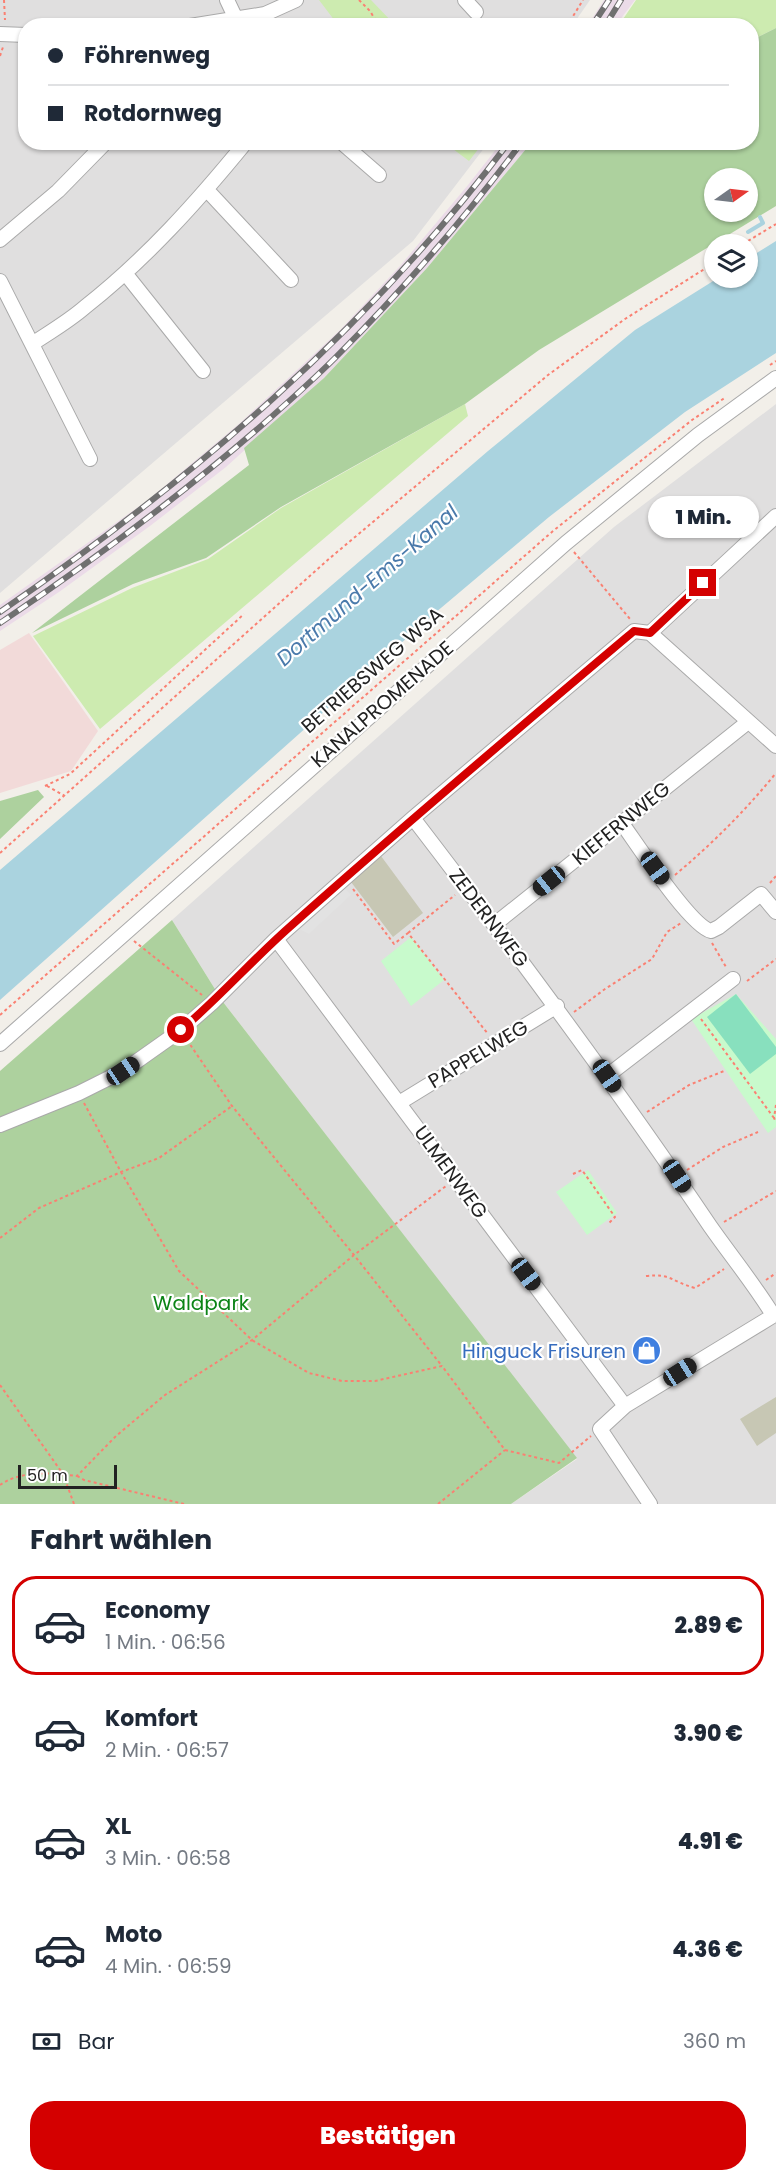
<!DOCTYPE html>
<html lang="de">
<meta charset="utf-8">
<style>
:root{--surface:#fff;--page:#f2f2f3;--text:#1f2937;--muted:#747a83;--line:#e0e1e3;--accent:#d40000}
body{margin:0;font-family:Poppins,sans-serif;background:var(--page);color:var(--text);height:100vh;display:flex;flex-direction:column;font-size:22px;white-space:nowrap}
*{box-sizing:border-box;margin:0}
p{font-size:20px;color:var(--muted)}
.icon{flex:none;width:33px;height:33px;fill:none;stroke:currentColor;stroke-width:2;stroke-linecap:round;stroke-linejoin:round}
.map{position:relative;height:1504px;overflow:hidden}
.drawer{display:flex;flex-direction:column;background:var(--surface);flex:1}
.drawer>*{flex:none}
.top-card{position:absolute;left:18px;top:18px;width:741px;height:132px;border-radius:24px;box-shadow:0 2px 4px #0004;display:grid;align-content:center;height:132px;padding:0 30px;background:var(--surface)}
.needle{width:39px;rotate:76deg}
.fabs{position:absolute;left:704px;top:168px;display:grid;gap:12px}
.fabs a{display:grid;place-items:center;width:54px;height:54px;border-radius:50%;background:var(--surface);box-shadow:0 2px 4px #0004;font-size:30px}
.scale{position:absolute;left:18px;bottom:15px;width:99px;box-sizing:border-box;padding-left:6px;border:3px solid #222;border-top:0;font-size:16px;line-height:21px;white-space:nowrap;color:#222;-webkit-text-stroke:4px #fff;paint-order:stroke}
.end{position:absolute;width:27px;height:27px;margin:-14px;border:8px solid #d40000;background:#fff;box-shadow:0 0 0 3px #fff}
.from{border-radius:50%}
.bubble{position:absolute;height:42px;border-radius:21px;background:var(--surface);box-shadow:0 2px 4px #0004;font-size:20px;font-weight:800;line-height:42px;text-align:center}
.car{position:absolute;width:18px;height:36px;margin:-18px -9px;border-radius:8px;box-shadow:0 0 4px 2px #0007;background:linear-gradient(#222 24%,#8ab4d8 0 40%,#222 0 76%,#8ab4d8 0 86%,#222 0)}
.top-card b{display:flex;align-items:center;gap:21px;height:57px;font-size:22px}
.top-card b+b{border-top:2px solid var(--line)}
.top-card i{width:15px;height:15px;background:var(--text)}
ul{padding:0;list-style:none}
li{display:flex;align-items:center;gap:18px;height:99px;margin:0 12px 9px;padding:0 18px;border:3px solid transparent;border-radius:24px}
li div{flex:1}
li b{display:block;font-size:22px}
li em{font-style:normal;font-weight:800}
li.active{border-color:var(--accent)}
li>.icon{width:54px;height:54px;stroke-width:1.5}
h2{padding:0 30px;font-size:27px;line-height:72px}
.pay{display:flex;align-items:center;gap:15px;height:66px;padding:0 30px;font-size:22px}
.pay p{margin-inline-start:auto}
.primary-button{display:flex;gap:12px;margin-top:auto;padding:12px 30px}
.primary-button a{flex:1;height:69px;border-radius:24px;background:var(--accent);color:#fff;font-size:24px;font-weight:800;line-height:69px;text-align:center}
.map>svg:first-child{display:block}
.residential{fill:#e0dfdf}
.commercial{fill:#f2dad9}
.industrial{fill:#ebdbe8}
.construction{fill:#c7c7b4}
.grass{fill:#cdebb0}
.forest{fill:#add19e;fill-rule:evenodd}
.park{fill:#c8facc}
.pitch{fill:#88e0be}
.parking{fill:#e2e2e2}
.water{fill:#aad3df}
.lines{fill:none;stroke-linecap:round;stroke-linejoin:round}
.stream{stroke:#aad3df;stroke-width:4}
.street-casing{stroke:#a9a9a9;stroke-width:16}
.path{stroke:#fa8072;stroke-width:2;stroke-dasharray:3 3;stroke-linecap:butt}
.street{stroke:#fff;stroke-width:14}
.rail-casing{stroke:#707070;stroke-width:6}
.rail{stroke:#fff;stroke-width:4;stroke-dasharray:11;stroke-linecap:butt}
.route{stroke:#d40000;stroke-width:8}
.labels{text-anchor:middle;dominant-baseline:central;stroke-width:4.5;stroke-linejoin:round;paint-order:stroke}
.street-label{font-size:20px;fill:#222;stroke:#fff}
.park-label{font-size:20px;fill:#0c8416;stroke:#fff}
.shop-label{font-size:20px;fill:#366cbe;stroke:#fff;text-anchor:end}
.water-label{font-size:21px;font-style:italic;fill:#4a7aab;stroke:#fff}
</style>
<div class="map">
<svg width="776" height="1504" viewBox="0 0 776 1504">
<rect width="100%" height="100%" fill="#f2efe9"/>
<!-- residential -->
<path class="residential" d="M0,0H590L572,26H26V142L488,143L413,241L0,593Z
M776,404V1504H511L577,1459L223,1002L172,920L614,527Z"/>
<!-- commercial -->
<path class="commercial" d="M29,633L98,731L71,771L0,793V650Z"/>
<!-- industrial -->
<path class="industrial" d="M604,0H635L616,25H588Z
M501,143H531L427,268L324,378L226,467L150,526L59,592L0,631V605L148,500L240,423L340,330L400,266L468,185Z"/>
<!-- construction -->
<path class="construction" d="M381,856L423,913L393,937L351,882Z
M776,1397V1433L757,1446L740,1419Z"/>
<!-- grass -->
<path class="grass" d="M319,0H371L395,25H338Z
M636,0H776V28L752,40V26L619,25Z
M445,143H483L469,161Z
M465,404L468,416L100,729L33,636L132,588L208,559L281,508Z"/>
<!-- forest -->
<path class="forest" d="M776,28V206L539,350L465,404L281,507L206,558L133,584L32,633L249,465L244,448L324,378L427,268L531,143L752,142V40ZM714,178H747V212H714Z
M38,790L44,797L0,839V801Z
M172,920L223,1002L577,1458L511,1504H0V1071Z"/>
<!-- park -->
<path class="park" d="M411,937L444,980L411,1006L381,961Z
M736,994L776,1039V1127L768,1133L691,1019Z
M588,1170L617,1213L587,1235L556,1192Z"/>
<!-- pitch -->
<path class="pitch" d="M736,994L776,1047V1054L750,1074L707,1017Z"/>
<!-- parking -->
<path class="parking" d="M345,888L351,895L309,934L299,929Z"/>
<!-- water -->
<path class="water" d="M776,241V353L685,412L549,517L435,613L0,1000V870L488,451L635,330L718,278H747V259Z"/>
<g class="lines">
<!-- stream -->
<path class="stream" d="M748,232L763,223L760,217"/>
<defs>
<path id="street" d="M227,0L236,19
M465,0L476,12
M190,26L265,14L296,0
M0,34L26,35
M341,142L379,175
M207,190L291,280
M0,240L58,191L106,142
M125,273L203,371
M0,281L90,459
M32,344C50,332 69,321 85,307C146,259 197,202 246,142
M650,633L776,516
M413,818C515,951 616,1086 710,1226C731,1256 754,1284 773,1315
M621,822C637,844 690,926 711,931L719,927L761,894L776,912
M495,924L748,722
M276,939L625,1406
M0,1044L566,543L698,435L776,378
M607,1076L733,979
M399,1103L557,1006
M0,1125L79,1093L123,1071L181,1030L212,1003L276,939L413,818L634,631L650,633L776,746
M650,1504L600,1429L625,1406L776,1314"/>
</defs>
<!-- street casing -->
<use href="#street" class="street-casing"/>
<!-- path -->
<path class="path" d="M4,0L5,20
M359,0L370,11L379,26
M567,26L583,0
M0,56L3,47
M743,244L776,224
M770,365L776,361
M574,552L630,619
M45,786L70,774L244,614
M47,786L65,796
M0,853L330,558L548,375L625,319L714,263
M675,875C713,843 745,811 776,773
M770,883L776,876
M353,889L394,944L408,933L488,1034
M408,933L455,895
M134,941L202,995
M712,943L726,967
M747,981L776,959
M574,1012L605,989L652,959L667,932L681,923
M0,1015L553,531L692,420L726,397
M701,1019L774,1118
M187,1040L232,1106L354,1255L442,1366
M84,1103L121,1172L179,1271L252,1340L309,1373L342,1381H375L442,1366L505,1450L559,1463L591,1436
M776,1105L774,1118L776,1122
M647,1112L689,1085L724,1071
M687,1170L723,1147L758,1132
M573,1174L582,1170L615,1217L608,1224
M724,1222L776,1191
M0,1238L39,1208L121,1172L159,1158L232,1106
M646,1276C671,1273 672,1282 695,1288L724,1269
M766,1280L776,1273
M0,1385L63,1474L74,1504
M77,1476L84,1480L184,1504
M0,1485C21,1470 52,1473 77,1476L116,1436L165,1395L252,1340L354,1255L446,1186
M438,1504L505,1450"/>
<!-- street -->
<use href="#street" class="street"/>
<defs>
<path id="rail" d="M592,26L609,0
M605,26L621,0
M0,612C194,478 366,332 509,142
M0,623C91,562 178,498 261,426C286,404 311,382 335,358C402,291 465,218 522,142"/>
</defs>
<!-- rail casing -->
<use href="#rail" class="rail-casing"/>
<!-- rail -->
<use href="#rail" class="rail"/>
</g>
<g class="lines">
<!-- route -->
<path class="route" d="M181,1030C220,997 254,958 293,924C405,824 519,728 634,631L650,633L703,583"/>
</g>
<!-- icons -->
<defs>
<symbol id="shop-disc" viewBox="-11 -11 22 22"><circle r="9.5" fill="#3f7fe0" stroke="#fff"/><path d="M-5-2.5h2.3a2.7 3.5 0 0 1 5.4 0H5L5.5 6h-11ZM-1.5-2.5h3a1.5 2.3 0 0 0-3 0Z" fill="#fff"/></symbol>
</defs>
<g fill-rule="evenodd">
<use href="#shop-disc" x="630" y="1334" width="33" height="33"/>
</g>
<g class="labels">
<!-- street labels -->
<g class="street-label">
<text transform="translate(372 670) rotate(-41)">BETRIEBSWEG WSA</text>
<text transform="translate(382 704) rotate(-41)">KANALPROMENADE</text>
<text transform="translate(621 823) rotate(-39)">KIEFERNWEG</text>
<text transform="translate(489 918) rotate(53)">ZEDERNWEG</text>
<text transform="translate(478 1054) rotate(-31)">PAPPELWEG</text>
<text transform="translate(451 1172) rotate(54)">ULMENWEG</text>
</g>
<!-- park labels -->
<g class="park-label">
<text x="201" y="1303">Waldpark</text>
</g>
<!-- shop labels -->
<g class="shop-label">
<text x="626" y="1351">Hinguck Frisuren</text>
</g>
<!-- water labels -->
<g class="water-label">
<text transform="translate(367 585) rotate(-41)">Dortmund-Ems-Kanal</text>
</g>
</g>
</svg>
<div class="fabs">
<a><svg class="needle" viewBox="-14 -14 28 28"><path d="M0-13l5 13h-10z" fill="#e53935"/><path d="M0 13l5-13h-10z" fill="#747a83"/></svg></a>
<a><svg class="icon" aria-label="layers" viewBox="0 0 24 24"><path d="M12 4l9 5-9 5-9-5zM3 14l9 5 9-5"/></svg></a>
</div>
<div class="scale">50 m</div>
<i class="end from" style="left:181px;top:1030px"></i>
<i class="end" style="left:703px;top:583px"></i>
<div class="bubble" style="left:648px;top:496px;width:111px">1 Min.</div>
<i class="car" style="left:655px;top:868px;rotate:144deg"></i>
<i class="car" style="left:549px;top:881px;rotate:231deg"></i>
<i class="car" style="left:123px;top:1071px;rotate:56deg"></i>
<i class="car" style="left:607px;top:1076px;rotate:145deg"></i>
<i class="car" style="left:677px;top:1176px;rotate:146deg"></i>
<i class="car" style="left:526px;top:1274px;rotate:143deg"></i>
<i class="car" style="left:680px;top:1372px;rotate:58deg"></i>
<div class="top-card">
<b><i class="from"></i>Föhrenweg</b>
<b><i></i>Rotdornweg</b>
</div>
</div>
<section class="drawer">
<h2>Fahrt wählen</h2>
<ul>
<li class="active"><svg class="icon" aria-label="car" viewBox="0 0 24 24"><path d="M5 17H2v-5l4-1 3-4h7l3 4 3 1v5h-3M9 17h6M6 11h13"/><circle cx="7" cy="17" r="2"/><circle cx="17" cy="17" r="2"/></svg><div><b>Economy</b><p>1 Min. · 06:56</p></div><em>2.89 €</em></li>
<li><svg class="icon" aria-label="car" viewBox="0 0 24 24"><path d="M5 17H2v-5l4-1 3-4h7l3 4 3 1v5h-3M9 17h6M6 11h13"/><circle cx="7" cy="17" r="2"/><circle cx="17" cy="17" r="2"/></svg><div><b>Komfort</b><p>2 Min. · 06:57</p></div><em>3.90 €</em></li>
<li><svg class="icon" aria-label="car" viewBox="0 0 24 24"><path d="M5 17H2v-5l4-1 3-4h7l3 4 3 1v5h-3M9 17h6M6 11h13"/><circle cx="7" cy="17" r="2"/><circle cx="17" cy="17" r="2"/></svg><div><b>XL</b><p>3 Min. · 06:58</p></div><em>4.91 €</em></li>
<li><svg class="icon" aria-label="car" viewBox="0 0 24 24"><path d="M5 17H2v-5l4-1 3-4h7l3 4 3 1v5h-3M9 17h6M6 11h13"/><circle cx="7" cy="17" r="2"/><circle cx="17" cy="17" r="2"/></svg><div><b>Moto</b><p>4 Min. · 06:59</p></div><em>4.36 €</em></li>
</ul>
<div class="pay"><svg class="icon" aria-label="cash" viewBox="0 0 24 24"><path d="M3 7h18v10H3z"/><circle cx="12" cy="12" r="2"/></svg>Bar<p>360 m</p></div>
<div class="primary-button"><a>Bestätigen</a></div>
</section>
